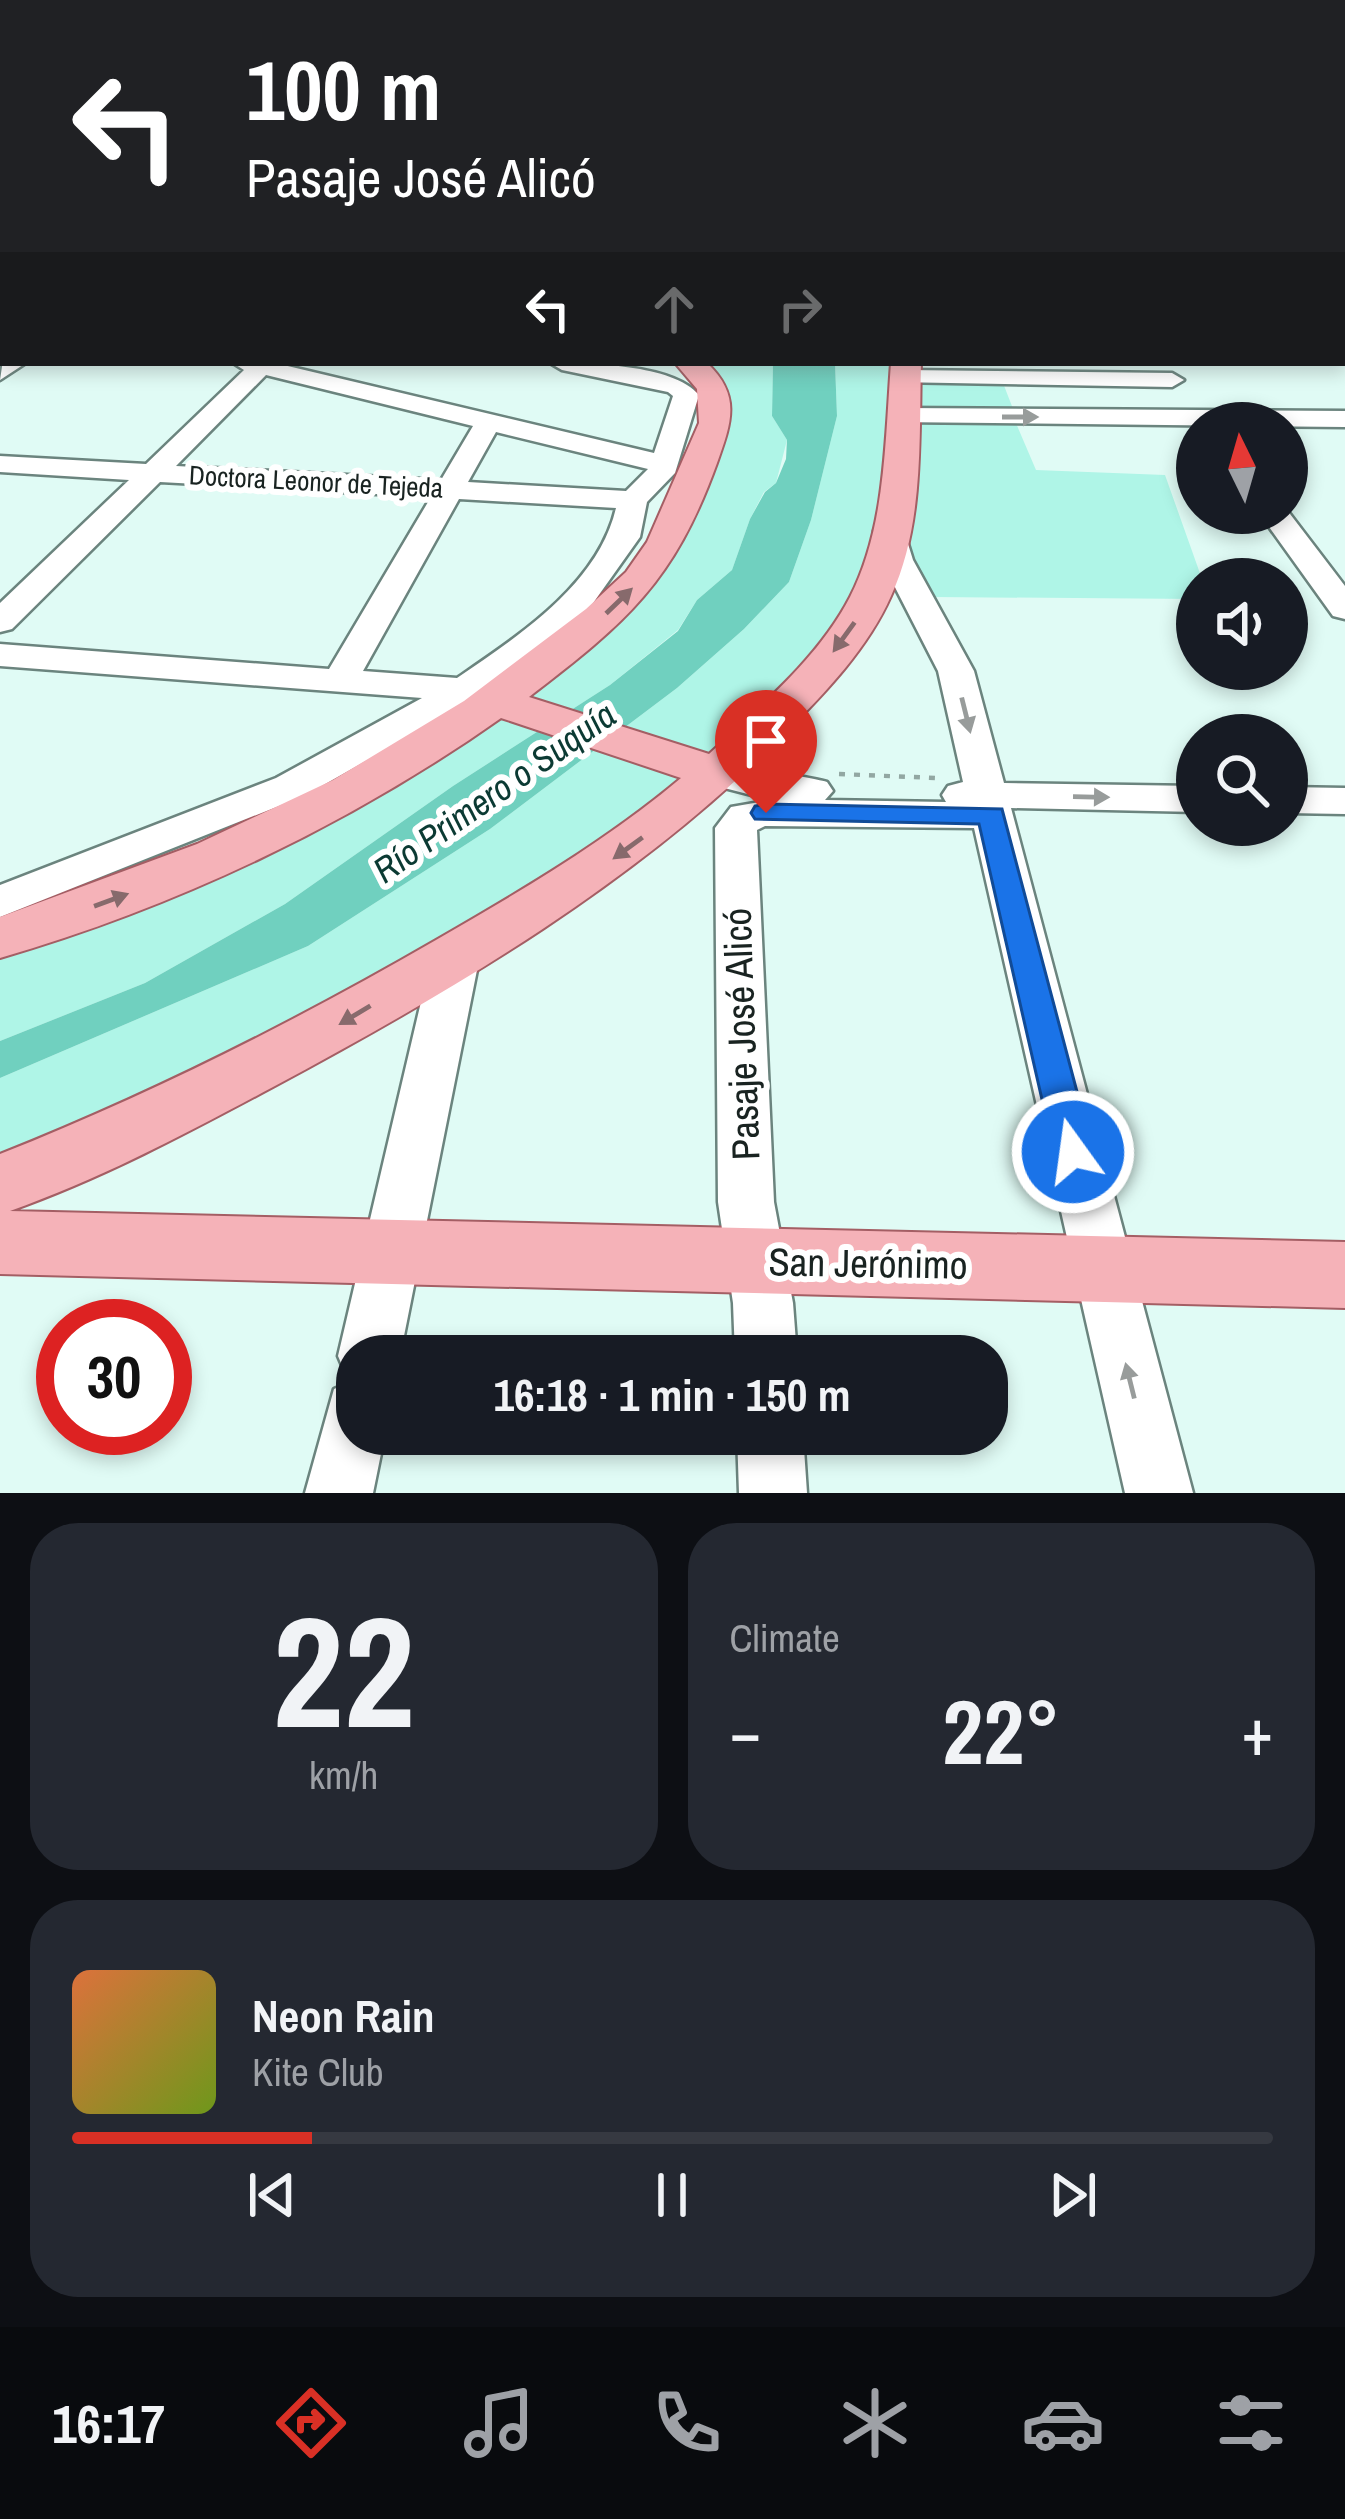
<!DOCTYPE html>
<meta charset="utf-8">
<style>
body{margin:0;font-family:"Archivo Narrow",sans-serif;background:#242831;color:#f1f3f6;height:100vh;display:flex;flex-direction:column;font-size:45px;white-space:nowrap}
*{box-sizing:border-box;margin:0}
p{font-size:39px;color:#9ea1a6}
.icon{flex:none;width:66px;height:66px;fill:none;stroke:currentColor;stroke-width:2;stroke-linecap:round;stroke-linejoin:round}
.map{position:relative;height:1493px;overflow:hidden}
.side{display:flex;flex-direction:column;gap:30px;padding:30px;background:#0d0f14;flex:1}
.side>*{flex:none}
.hud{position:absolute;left:0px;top:0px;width:1347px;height:366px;box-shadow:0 6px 18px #0003;background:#202124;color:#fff;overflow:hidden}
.needle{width:78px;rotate:355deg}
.tools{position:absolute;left:1176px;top:402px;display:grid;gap:24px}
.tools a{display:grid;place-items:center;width:132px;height:132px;border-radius:50%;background:#171b24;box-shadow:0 6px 18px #0003;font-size:60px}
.speed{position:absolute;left:36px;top:1299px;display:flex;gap:24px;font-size:60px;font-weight:700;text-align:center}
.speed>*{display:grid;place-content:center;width:156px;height:156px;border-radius:50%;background:#171b24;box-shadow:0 6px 18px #0003;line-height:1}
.speed .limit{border:18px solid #d22;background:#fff;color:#111}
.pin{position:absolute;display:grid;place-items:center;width:102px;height:102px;color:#fff;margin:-123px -51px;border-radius:50% 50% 50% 0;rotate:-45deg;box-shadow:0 0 12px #0007}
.pin .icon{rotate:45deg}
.me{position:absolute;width:132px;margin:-66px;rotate:346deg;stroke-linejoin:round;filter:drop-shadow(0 0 9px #0008)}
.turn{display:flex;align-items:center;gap:42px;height:252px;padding:0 48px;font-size:54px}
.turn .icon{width:156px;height:156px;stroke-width:2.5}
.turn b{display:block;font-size:84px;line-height:102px}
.lanes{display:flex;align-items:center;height:114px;padding:0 48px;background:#0003;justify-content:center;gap:60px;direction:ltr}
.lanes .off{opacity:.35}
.big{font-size:90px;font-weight:800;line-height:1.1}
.side .tile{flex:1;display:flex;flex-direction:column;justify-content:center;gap:18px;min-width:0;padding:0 42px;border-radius:48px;background:#242831}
.side .dial{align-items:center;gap:0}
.dial b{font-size:156px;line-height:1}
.song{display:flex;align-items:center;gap:36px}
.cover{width:144px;height:144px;border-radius:18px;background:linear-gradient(135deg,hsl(20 70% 55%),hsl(80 70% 35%))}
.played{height:12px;border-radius:6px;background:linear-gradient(90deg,#d93025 20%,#363941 20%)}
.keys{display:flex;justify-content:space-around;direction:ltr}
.heat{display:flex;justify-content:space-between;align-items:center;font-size:66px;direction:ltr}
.side .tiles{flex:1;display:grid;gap:30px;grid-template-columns:1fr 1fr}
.tile:last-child{grid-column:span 2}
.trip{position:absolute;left:336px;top:1335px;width:672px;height:120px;border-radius:48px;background:#171b24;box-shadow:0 6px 18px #0003;font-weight:800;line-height:120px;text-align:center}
.tab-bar{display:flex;height:192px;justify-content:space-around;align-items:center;background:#090b0e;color:#9ea1a6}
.tab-bar .icon{width:84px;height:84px}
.tab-bar .selected{color:#d93025}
.tab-bar b{font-size:54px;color:#f1f3f6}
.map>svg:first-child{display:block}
</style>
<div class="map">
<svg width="1345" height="1493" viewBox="0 0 1345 1493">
<rect width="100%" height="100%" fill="#e0fbf5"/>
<path fill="#aff5e7" d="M690,363h83l-1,53 15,24 -11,43 -12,9 -14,27 -18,51 -35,30 -19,30 -68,55 -157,101 -168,118 -140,79 -145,58v-103l237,-87 381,-248 100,-187z
M835,363h71l-28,217 -207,236 -671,369v-107l308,-132 182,-117 187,-141 67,-59 45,-47 22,-62 26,-104z
M923,380l80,3 12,31 -101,-2z
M919,420l96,1 21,49 129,5 37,104h-5v20l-263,-2 -37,-66z"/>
<path fill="#70d0bf" d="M773,363h62l2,53 -26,104 -22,62 -45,47 -67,59 -187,141 -182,117 -308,132v-37l145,-58 140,-79 168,-118 157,-101 68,-54 19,-31 35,-30 18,-51 15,-27 11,-9 10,-24 1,-19 -15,-24z"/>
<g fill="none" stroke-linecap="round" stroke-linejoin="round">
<defs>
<path id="minor" d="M3,184v10l-3,1v-10z
M1344,232h1v12h-1z
M3,245v12l-3,1v-12z
M1344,268h1v13h-1z
M0,295h3v13h-3z
M1344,309h1v14h-1z
M3,360v3h23l-26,17z
M233,363h42l379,90 19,-57 -5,-4 -106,-22 -12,-7c39,0 123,1 149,32l-24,78 -28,29 -7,35 -49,69 -62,54 -52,38 -173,98 -304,121v-32l276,-107 146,-80 -422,-32v-22l329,25 102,-172 -271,-15 -148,147 -12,3v-29l129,-123 -129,-8v-16l146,8 98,-94zM266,375l207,51 -32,54 -265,-14zM496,432l152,37 -22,22 -158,-9zM459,499l157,9c-18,77 -98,128 -159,170l-94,-7z
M905,370l267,3 12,7 -12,7 -276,-5v-10z
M903,408l442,3v16l-451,-5 -4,-6z
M1287,510l58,76v33l-12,-3 -74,-103z
M889,522l15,9 9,29 61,111 30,112 193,3v26l-186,-4 182,685h-68l-151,-665 -209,-2 -8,4 17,372 19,101 4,53h-62l-2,-53 -15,-101 -3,-374 16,-21 40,-7 -66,-17 -6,-9 6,-9c15,-3 103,12 122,17l6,9 -8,9 121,2 -4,-7 6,-9 15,-4 -25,-111 -57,-111 -7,-29z
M1287,787l58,1v26l-58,-1z
M456,938l17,5 7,12 -80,401h-43v78h28l-12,59h-68l29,-104 21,-9 -8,-3 -9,-21 94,-401 7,-12z
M737,1434h66l4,59h-68z"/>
<path id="major" d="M1344,186h1v12h-1z
M1344,219h1v15h-1z
M675,363h32c35,33 24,60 10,100 -43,119 -90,159 -188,234l180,57c50,-47 109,-95 141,-157 36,-70 35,-157 41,-234h30c-2,76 3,162 -30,233 -23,52 -65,96 -105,136 -145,148 -330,257 -513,355 -84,45 -172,92 -263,124l1335,31v66l-1345,-34v-120c151,-60 296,-133 436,-214 85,-49 170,-99 245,-162l-180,-60c-150,106 -325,189 -501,240v-41l197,-73 136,-64 131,-79 122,-92 40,-37 21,-30 52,-119 -2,-34z"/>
</defs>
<use href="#minor" stroke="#6b847e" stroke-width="5"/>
<use href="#major" stroke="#a45e64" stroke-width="4"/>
<path stroke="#92a7a2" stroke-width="4.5" stroke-dasharray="6 9" stroke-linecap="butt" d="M839,774l96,4"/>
<use href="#minor" fill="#fff" fill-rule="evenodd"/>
<use href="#major" fill="#f5b2b8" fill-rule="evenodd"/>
</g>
<defs><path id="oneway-solid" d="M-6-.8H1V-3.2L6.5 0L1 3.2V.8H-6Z" transform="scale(3)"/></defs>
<g fill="#989c9b">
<use href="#oneway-solid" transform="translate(1020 417)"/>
<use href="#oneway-solid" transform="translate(966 715) rotate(76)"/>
<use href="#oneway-solid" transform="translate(1091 797) rotate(1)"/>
<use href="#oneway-solid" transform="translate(1130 1381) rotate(-104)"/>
</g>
<g fill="#876a6c">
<use href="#oneway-solid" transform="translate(619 601) rotate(-44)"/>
<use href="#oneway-solid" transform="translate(844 637) rotate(126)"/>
<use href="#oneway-solid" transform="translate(628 848) rotate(144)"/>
<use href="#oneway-solid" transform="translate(111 900) rotate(-20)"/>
<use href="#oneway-solid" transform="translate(355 1015) rotate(149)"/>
</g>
<linearGradient id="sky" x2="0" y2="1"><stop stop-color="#78bfd8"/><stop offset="0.46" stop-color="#f1fdfa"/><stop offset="1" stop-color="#f1fdfa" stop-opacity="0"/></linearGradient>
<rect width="1345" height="384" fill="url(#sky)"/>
<path fill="#1a73e8" stroke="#114b97" stroke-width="3" d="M766,804l236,5 91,343 -6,12 -14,4 -13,-4 -6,-12 -75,-328 -224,-5 -4,-6 4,-7z"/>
<g text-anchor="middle" stroke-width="12" stroke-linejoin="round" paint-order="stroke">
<g font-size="27" fill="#192321" stroke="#fff">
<text transform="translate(316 482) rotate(3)" y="9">Doctora Leonor de Tejeda</text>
</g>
<g font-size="36" font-style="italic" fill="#0b3a33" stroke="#fff">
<text transform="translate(494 792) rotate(-35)" y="13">Río Primero o Suquía</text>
</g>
<g font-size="39" fill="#192321" stroke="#fff">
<text transform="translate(741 1034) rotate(-92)" y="14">Pasaje José Alicó</text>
<text transform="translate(868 1263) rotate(1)" y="14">San Jerónimo</text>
</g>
</g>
</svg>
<div class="tools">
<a><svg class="needle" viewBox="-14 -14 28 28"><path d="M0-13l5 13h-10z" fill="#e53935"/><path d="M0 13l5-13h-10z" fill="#9ea1a6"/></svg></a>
<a><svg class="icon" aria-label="sound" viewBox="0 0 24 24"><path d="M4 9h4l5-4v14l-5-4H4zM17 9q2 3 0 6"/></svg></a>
<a><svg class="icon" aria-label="search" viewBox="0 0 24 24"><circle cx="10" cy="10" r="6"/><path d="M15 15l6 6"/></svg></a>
</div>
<div class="speed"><div class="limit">30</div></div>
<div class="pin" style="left:766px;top:813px;background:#d93025"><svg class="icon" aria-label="arrive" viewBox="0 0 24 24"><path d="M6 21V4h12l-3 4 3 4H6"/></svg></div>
<svg class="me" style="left:1073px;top:1152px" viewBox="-20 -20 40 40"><circle r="17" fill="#1a73e8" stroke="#fff" stroke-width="3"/><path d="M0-11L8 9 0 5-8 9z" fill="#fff"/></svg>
<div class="trip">16:18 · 1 min · 150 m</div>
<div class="hud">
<div class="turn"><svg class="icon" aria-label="left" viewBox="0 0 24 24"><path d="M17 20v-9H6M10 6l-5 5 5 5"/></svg><div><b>100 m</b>Pasaje José Alicó</div></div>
<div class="lanes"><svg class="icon" aria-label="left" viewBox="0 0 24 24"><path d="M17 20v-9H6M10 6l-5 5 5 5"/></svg><svg class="icon off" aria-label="ahead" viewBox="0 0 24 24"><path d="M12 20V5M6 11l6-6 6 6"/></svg><svg class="icon off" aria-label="right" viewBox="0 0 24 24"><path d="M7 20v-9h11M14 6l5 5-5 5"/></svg></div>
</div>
</div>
<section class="side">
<div class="tiles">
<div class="tile dial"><b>22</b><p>km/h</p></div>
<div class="tile"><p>Climate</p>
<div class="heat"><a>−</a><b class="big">22°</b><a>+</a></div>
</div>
<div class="tile">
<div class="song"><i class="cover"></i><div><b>Neon Rain</b><p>Kite Club</p></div></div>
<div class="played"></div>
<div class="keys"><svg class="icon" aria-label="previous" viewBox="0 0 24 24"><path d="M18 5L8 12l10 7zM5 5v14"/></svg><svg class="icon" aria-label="pause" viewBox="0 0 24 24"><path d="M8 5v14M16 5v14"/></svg><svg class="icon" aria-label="next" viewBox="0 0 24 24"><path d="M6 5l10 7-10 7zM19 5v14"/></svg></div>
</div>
</div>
</section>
<nav class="tab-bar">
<b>16:17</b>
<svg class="icon selected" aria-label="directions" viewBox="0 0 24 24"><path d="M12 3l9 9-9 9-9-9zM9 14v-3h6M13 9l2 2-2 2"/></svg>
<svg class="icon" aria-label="music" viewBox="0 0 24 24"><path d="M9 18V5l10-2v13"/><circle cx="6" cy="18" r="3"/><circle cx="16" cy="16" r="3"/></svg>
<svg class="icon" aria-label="phone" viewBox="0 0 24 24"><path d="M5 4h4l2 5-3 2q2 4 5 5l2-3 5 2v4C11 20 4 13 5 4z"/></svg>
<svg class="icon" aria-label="climate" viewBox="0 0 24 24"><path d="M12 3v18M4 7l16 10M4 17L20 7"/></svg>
<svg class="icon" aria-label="car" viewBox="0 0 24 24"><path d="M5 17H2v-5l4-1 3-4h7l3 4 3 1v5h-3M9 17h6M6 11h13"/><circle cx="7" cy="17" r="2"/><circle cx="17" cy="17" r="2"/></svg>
<svg class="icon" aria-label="filters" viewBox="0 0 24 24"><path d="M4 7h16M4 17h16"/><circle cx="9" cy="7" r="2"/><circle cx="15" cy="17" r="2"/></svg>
</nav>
